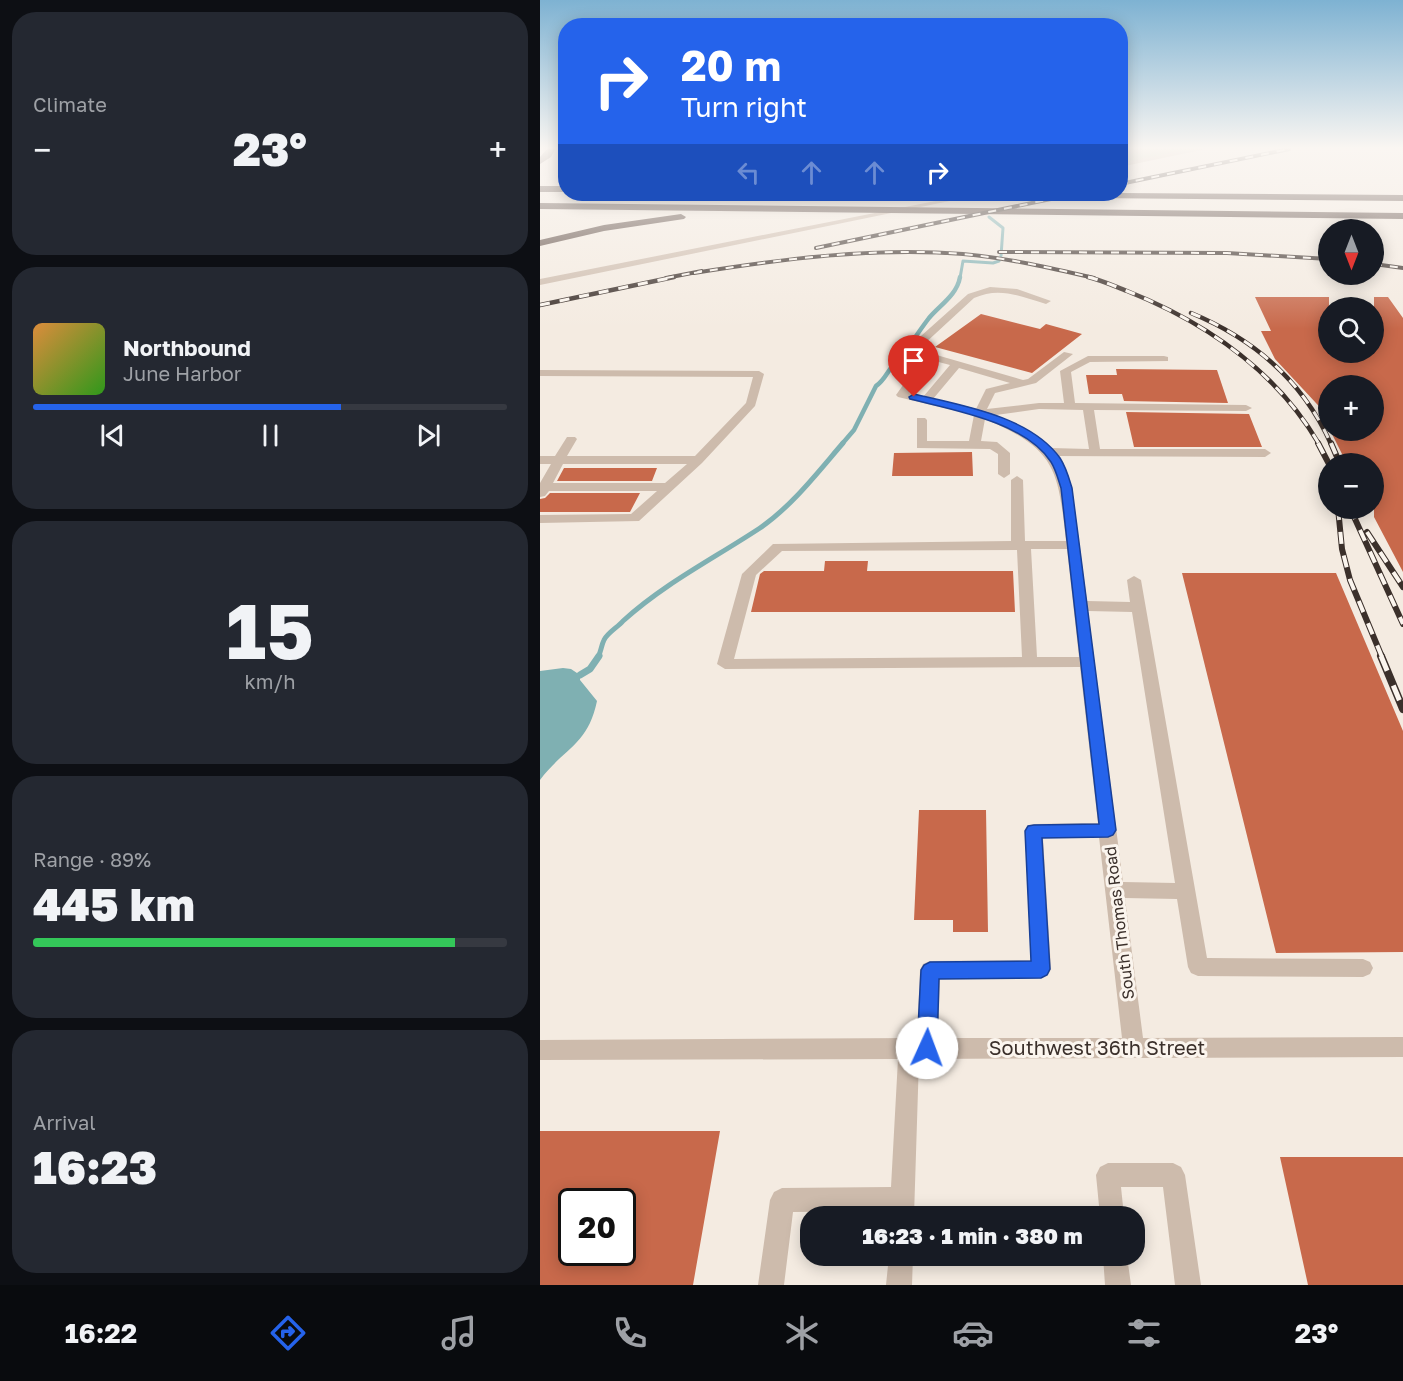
<!DOCTYPE html>
<meta charset="utf-8">
<style>
body{margin:0;font-family:"Golos Text",sans-serif;background:#242831;color:#f1f3f6;height:100vh;display:flex;flex-direction:column;font-size:22px;white-space:nowrap}
*{box-sizing:border-box;margin:0}
p{font-size:20px;color:#9ea1a6}
.icon{flex:none;width:33px;height:33px;fill:none;stroke:currentColor;stroke-width:2;stroke-linecap:round;stroke-linejoin:round}
.map{position:relative;flex:1;overflow:hidden}
.sheet{display:flex;flex-direction:column;gap:12px;padding:12px;background:#0d0f14;width:540px}
.sheet>*{flex:none}
.hud{position:absolute;left:18px;top:18px;width:570px;height:183px;border-radius:24px;box-shadow:0 3px 15px #0003;background:#2563eb;color:#fff;overflow:hidden}
.needle{width:39px;rotate:180deg}
.controls{position:absolute;left:778px;top:219px;display:grid;gap:12px}
.controls a{display:grid;place-items:center;width:66px;height:66px;border-radius:50%;background:#171b24;box-shadow:0 3px 15px #0003;font-size:30px}
.speed{position:absolute;left:18px;top:1188px;display:flex;gap:12px;font-size:30px;font-weight:700;text-align:center}
.speed>*{display:grid;place-content:center;width:78px;height:78px;border-radius:50%;background:#171b24;box-shadow:0 3px 15px #0003;line-height:1}
.speed .limit{border:3px solid #111;border-radius:9px;background:#fff;color:#111}
.pin{position:absolute;display:grid;place-items:center;width:51px;height:51px;color:#fff;margin:-62px -26px;border-radius:50% 50% 50% 0;rotate:-45deg;box-shadow:0 0 6px #0007}
.pin .icon{rotate:45deg}
.me{position:absolute;width:66px;margin:-33px;rotate:2deg;stroke-linejoin:round;filter:drop-shadow(0 0 4px #0008)}
.turn{display:flex;align-items:center;gap:21px;height:126px;padding:0 24px;font-size:27px}
.turn .icon{width:78px;height:78px;stroke-width:2.5}
.turn b{display:block;font-size:42px;line-height:51px}
.lanes{display:flex;align-items:center;height:57px;padding:0 24px;background:#0003;justify-content:center;gap:30px;direction:ltr}
.lanes .off{opacity:.35}
.big{font-size:45px;font-weight:800;line-height:1.1}
.sheet .widget{flex:1;display:flex;flex-direction:column;justify-content:center;gap:9px;min-width:0;padding:0 21px;border-radius:24px;background:#242831}
.sheet .dial{align-items:center;gap:0}
.dial b{font-size:78px;line-height:1}
.song{display:flex;align-items:center;gap:18px}
.cover{width:72px;height:72px;border-radius:9px;background:linear-gradient(135deg,hsl(30 70% 55%),hsl(110 70% 35%))}
.played{height:6px;border-radius:3px;background:linear-gradient(90deg,#2563eb 65%,#363941 65%)}
.keys{display:flex;justify-content:space-around;direction:ltr}
.heat{display:flex;justify-content:space-between;align-items:center;font-size:33px;direction:ltr}
.charge{height:9px;border-radius:4px;background:linear-gradient(90deg,#34c759 89%,#363941 0)}
.trip{position:absolute;left:260px;top:1206px;width:345px;height:60px;border-radius:24px;background:#171b24;box-shadow:0 3px 15px #0003;font-weight:800;line-height:60px;text-align:center}
.tabs{display:flex;height:96px;justify-content:space-around;align-items:center;background:#090b0e;color:#9ea1a6}
.tabs .icon{width:42px;height:42px}
.tabs .on{color:#2563eb}
.tabs b{font-size:27px;color:#f1f3f6}
main{display:flex;flex:1;min-height:0}
.map>svg:first-child{display:block}
</style>
<main>
<section class="sheet">
<div class="widget"><p>Climate</p>
<div class="heat"><a>−</a><b class="big">23°</b><a>+</a></div>
</div>
<div class="widget">
<div class="song"><i class="cover"></i><div><b>Northbound</b><p>June Harbor</p></div></div>
<div class="played"></div>
<div class="keys"><svg class="icon" aria-label="previous" viewBox="0 0 24 24"><path d="M18 5L8 12l10 7zM5 5v14"/></svg><svg class="icon" aria-label="pause" viewBox="0 0 24 24"><path d="M8 5v14M16 5v14"/></svg><svg class="icon" aria-label="next" viewBox="0 0 24 24"><path d="M6 5l10 7-10 7zM19 5v14"/></svg></div>
</div>
<div class="widget dial"><b>15</b><p>km/h</p></div>
<div class="widget"><p>Range · 89%</p><b class="big">445 km</b><div class="charge"></div></div>
<div class="widget"><p>Arrival</p><b class="big">16:23</b></div>
</section>
<div class="map">
<svg width="863" height="1285" viewBox="0 0 863 1285">
<rect width="100%" height="100%" fill="#f4ebe1"/>
<path fill="#b8c4a0" d="M581,149h72l-72,15z"/>
<path fill="#7fb0b2" d="M23,668l8,1 9,6v5l17,21c-9,44 -33,47 -57,79v-109z"/>
<g fill="none" stroke-linecap="round" stroke-linejoin="round">
<path stroke="#7fb0b2" stroke-width="3" d="M449,217l14,11 -2,28
M420,278l3,-17 30,2 6,-2"/>
<path stroke="#7fb0b2" stroke-width="4.5" d="M302,444l12,-14 22,-44c11,-7 13,-21 25,-28 9,-13 18,-27 28,-40 11,-13 28,-23 31,-41"/>
<path stroke="#7fb0b2" stroke-width="5" d="M58,657c3,-5 3,-11 6,-17 3,-7 14,-13 19,-19 42,-38 90,-62 137,-93 32,-22 58,-56 83,-85"/>
<path stroke="#7fb0b2" stroke-width="7" d="M40,675l10,-6 9,-13"/>
</g>
<path fill="#c8694b" fill-rule="evenodd" d="M715,297h74v55h45v-55h14l15,21v254l-29,-55v-53h-27l-17,-34h44v-44h-45v31l-54,-58 -14,-28h10z
M441,314l59,15 6,-5 36,10 -50,39 -97,-26z
M576,369l101,1 11,33 -104,-2 -2,-7h-33l-3,-19h31z
M586,412l123,2 13,33h-128z
M432,452l1,24h-81l2,-23z
M24,468h93l-5,13h-95z
M10,493h90l-10,19h-90v-13l5,-1z
M285,561h43l-1,10h146l2,41h-264l9,-38 4,-3h60z
M642,573h154l67,158v221l-127,1z
M379,810h67l2,122h-35v-12h-39z
M0,1131h180l-27,154h-153zM32,1202h50v50h-50z
M740,1157h123v128h-95z"/>
<g fill="none" stroke-linecap="round" stroke-linejoin="round">
<path fill="#cdbbac" fill-rule="evenodd" d="M651,149h15l-86,18v-4z
M431,194h13l-444,91v-6z
M450,287l27,2 34,12 -5,3c-25,-7 -46,-18 -72,-6l-52,48 11,8 90,26 5,-1 36,-27 9,2 -37,29 -41,10 -8,16 52,-6h25l-4,-32 28,-15h76l4,1v4l-78,1 -19,10 4,31 171,2 6,3 -6,3 -152,-1 6,39h165l6,4 -6,4 -209,-1 16,32 15,113 43,1 -3,-22 7,-4 7,4 66,378 156,1 7,3 3,6 -3,6 -7,3 -165,-1 -7,-3 -3,-6 -11,-68 -52,-1 18,140 260,-1v20l-484,2 -5,157h-24v-5l-97,1 -9,73h-26l12,-85 4,-8 8,-4 109,-1 7,-128 -358,1v-20l377,-2 3,-68 3,-6 7,-3 101,-1 -6,-129 3,-5 6,-2 64,-1 -18,-156 -355,2 -8,-5 25,-90 31,-30 238,-3v-61l6,-4 6,4 2,61h41c-8,-72 -10,-92 -81,-122l-4,22 16,1 13,11v21l-6,4 -6,-4v-20l-8,-5 -73,-1v-30h8l2,2v21h42l5,-26 -76,-18 -2,-2 27,-38 -11,-9v-4l56,-50zM391,360l19,5 -27,32 -14,-4zM419,368l51,15 -24,6 -10,20 -43,-10zM499,409l44,1 6,39 -39,-1 -24,-18 -30,-15zM491,549h36l12,108h-42zM477,550l5,107 -288,2 22,-84 26,-24zM548,611l44,1 43,271 -52,-1zM559,837l23,201h-184l2,-59 101,-1 7,-3 3,-6 -8,-131z
M0,370l219,1 5,3 -9,32 -53,57 -63,58 -99,2v-8l91,-1 26,-23h-108l-4,5 -5,1v-14l11,-19h-11v-8h15l12,-19h8l2,2 -10,17h128l51,-53 7,-26 -213,-1zM23,464h124l-22,19h-112z
M568,1163h65l8,4 4,8 16,110h-26l-12,-98h-42l3,29h-24l-4,-41 4,-8z
M349,1256h24l-1,29h-26z
M563,1256h24l4,29h-26z"/>
<path fill="#5c4a42" fill-rule="evenodd" d="M7,149h8l-4,8 -11,7v-7z
M0,186h26v6h-26z
M580,193l283,2v6l-426,-4 -5,-3z
M0,203l863,10v6l-863,-10z
M141,214l5,3 -2,2 -80,12 -64,15v-6l64,-15z"/>
<defs>
<path id="rail-far3" d="M580,184l169,-35
M276,248l259,-54
M459,252l228,1 102,6
M834,264l29,4
M154,273c89,-14 179,-26 269,-19 45,4 88,14 131,24
M126,278l36,-7"/>
<path id="rail-far2" d="M548,277c13,3 26,9 39,14 78,31 149,80 192,153
M0,305l134,-28
M651,313c63,26 112,68 140,131"/>
<path id="rail-far1" d="M778,443l11,21
M791,443l9,21
M798,508l4,41 8,31 32,77
M810,508l53,116
M827,532l36,55"/>
<path id="rail" d="M841,656l22,53"/>
</defs>
<use href="#rail-far3" stroke="#3b302b" stroke-width="4"/>
<use href="#rail-far2" stroke="#3b302b" stroke-width="4.5"/>
<use href="#rail-far1" stroke="#3b302b" stroke-width="6"/>
<use href="#rail" stroke="#3b302b" stroke-width="8"/>
<use href="#rail-far3" stroke="#fbf5ee" stroke-width="2" stroke-dasharray="8" stroke-linecap="butt"/>
<use href="#rail-far2" stroke="#fbf5ee" stroke-width="3" stroke-dasharray="10" stroke-linecap="butt"/>
<use href="#rail-far1" stroke="#fbf5ee" stroke-width="4" stroke-dasharray="12" stroke-linecap="butt"/>
<use href="#rail" stroke="#fbf5ee" stroke-width="5" stroke-dasharray="16" stroke-linecap="butt"/>
</g>
<linearGradient id="sky" x2="0" y2="1"><stop stop-color="#7eb2d2"/><stop offset="0.45" stop-color="#faf6f2"/><stop offset="1" stop-color="#faf6f2" stop-opacity="0"/></linearGradient>
<rect width="863" height="329" fill="url(#sky)"/>
<path fill="#2563eb" stroke="#184099" stroke-width="1.5" d="M374,394c46,11 116,22 146,64 6,9 9,20 12,30l44,342 -3,5 -5,2 -66,1 8,131 -3,6 -6,3 -102,1 -2,69 -3,7 -7,3 -7,-3 -3,-7 4,-78 3,-5 6,-3 101,-1 -6,-130 3,-5 6,-1 65,-1 -38,-336c-3,-9 -5,-18 -10,-26 -26,-40 -98,-52 -141,-63l-1,-2z"/>
<g text-anchor="middle" stroke-width="6" stroke-linejoin="round" paint-order="stroke">
<g font-size="16" fill="#3b302b" stroke="#fbf5ee">
<text transform="translate(579 923) rotate(-97)" y="6">South Thomas Road</text>
</g>
<g font-size="20" fill="#3b302b" stroke="#fbf5ee">
<text x="557" y="1055">Southwest 36th Street</text>
</g>
</g>
</svg>
<div class="controls">
<a><svg class="needle" viewBox="-14 -14 28 28"><path d="M0-13l5 13h-10z" fill="#e53935"/><path d="M0 13l5-13h-10z" fill="#9ea1a6"/></svg></a>
<a><svg class="icon" aria-label="search" viewBox="0 0 24 24"><circle cx="10" cy="10" r="6"/><path d="M15 15l6 6"/></svg></a>
<a>+</a>
<a>−</a>
</div>
<div class="speed"><div class="limit">20</div></div>
<div class="pin" style="left:374px;top:397px;background:#d93025"><svg class="icon" aria-label="arrive" viewBox="0 0 24 24"><path d="M6 21V4h12l-3 4 3 4H6"/></svg></div>
<svg class="me" style="left:387px;top:1048px" viewBox="-20 -20 40 40"><circle r="19" fill="#fff"/><path d="M0-13L10 11 0 6-10 11z" fill="#2563eb"/></svg>
<div class="trip">16:23 · 1 min · 380 m</div>
<div class="hud">
<div class="turn"><svg class="icon" aria-label="right" viewBox="0 0 24 24"><path d="M7 20v-9h11M14 6l5 5-5 5"/></svg><div><b>20 m</b>Turn right</div></div>
<div class="lanes"><svg class="icon off" aria-label="left" viewBox="0 0 24 24"><path d="M17 20v-9H6M10 6l-5 5 5 5"/></svg><svg class="icon off" aria-label="ahead" viewBox="0 0 24 24"><path d="M12 20V5M6 11l6-6 6 6"/></svg><svg class="icon off" aria-label="ahead" viewBox="0 0 24 24"><path d="M12 20V5M6 11l6-6 6 6"/></svg><svg class="icon" aria-label="right" viewBox="0 0 24 24"><path d="M7 20v-9h11M14 6l5 5-5 5"/></svg></div>
</div>
</div>
</main>
<nav class="tabs">
<b>16:22</b>
<svg class="icon on" aria-label="directions" viewBox="0 0 24 24"><path d="M12 3l9 9-9 9-9-9zM9 14v-3h6M13 9l2 2-2 2"/></svg>
<svg class="icon" aria-label="music" viewBox="0 0 24 24"><path d="M9 18V5l10-2v13"/><circle cx="6" cy="18" r="3"/><circle cx="16" cy="16" r="3"/></svg>
<svg class="icon" aria-label="phone" viewBox="0 0 24 24"><path d="M5 4h4l2 5-3 2q2 4 5 5l2-3 5 2v4C11 20 4 13 5 4z"/></svg>
<svg class="icon" aria-label="climate" viewBox="0 0 24 24"><path d="M12 3v18M4 7l16 10M4 17L20 7"/></svg>
<svg class="icon" aria-label="car" viewBox="0 0 24 24"><path d="M5 17H2v-5l4-1 3-4h7l3 4 3 1v5h-3M9 17h6M6 11h13"/><circle cx="7" cy="17" r="2"/><circle cx="17" cy="17" r="2"/></svg>
<svg class="icon" aria-label="filters" viewBox="0 0 24 24"><path d="M4 7h16M4 17h16"/><circle cx="9" cy="7" r="2"/><circle cx="15" cy="17" r="2"/></svg>
<b>23°</b>
</nav>
